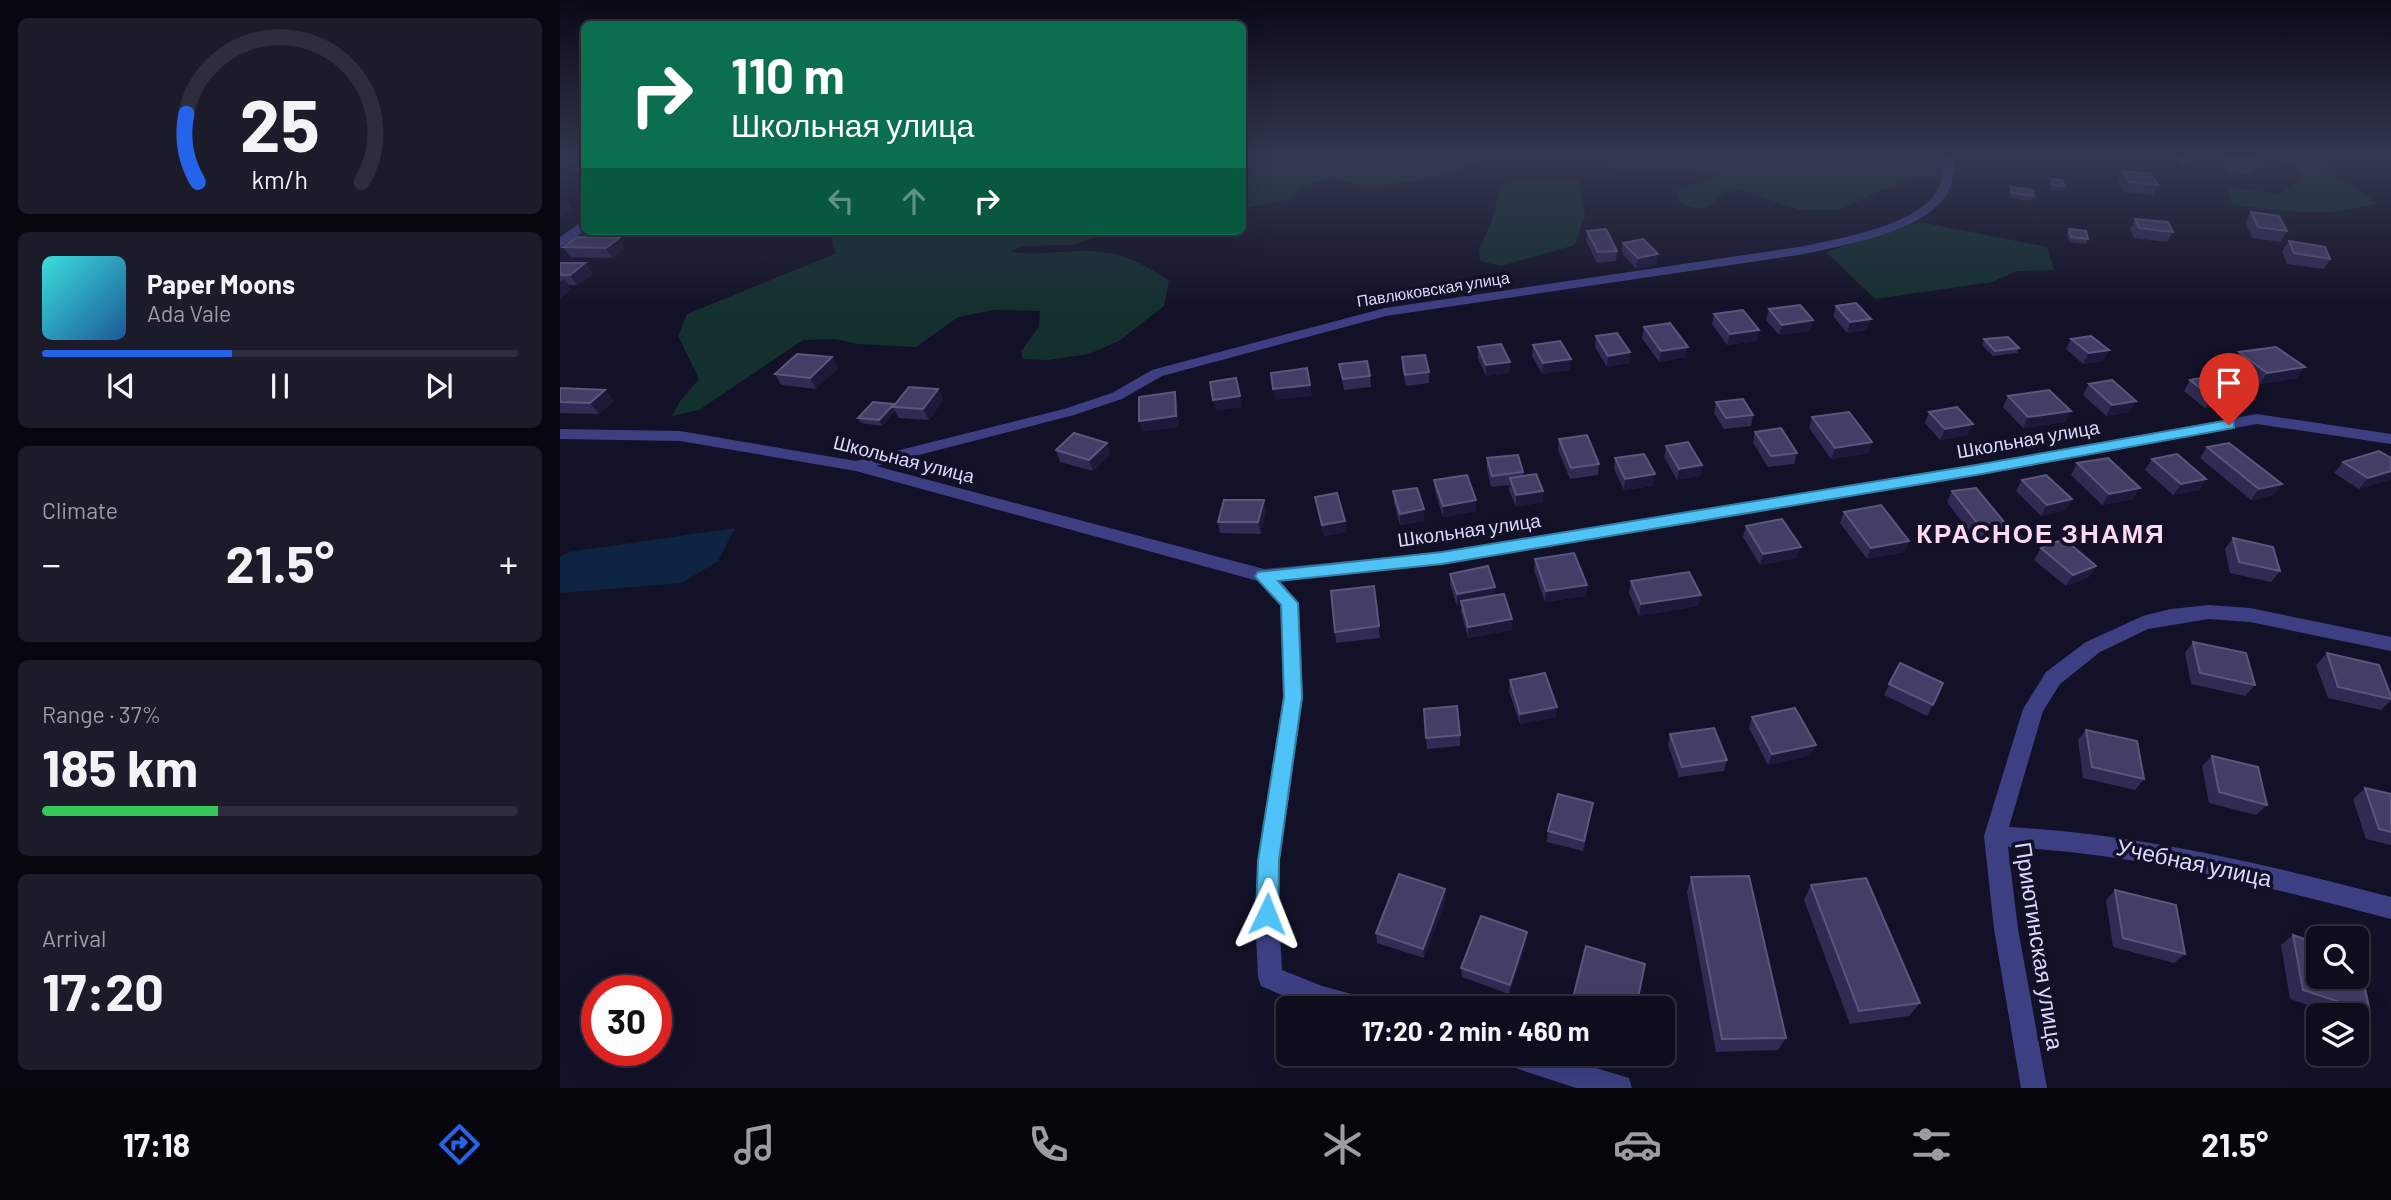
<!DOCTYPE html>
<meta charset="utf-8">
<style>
body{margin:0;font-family:Barlow,sans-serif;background:#1c1b2a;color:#f1f3f6;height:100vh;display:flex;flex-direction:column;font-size:26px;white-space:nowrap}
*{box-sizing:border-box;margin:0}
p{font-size:23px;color:#9b9ca4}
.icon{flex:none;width:38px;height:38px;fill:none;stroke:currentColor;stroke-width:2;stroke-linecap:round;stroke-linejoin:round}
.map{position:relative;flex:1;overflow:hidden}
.side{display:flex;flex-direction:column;gap:18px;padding:18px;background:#080710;width:560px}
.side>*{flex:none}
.top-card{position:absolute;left:21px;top:21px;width:665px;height:214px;border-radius:10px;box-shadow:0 7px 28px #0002,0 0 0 2px #2e2d3b;background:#0b6e4f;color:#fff;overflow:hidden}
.buttons{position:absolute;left:1746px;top:926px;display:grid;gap:14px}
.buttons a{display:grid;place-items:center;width:63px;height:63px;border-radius:10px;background:#0e0d1d;box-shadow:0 7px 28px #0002,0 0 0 2px #2e2d3b;font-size:35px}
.speed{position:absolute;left:21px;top:975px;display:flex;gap:14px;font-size:35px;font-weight:700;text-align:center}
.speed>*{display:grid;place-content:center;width:91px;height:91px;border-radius:50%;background:#0e0d1d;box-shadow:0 7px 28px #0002,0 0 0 2px #2e2d3b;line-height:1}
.speed .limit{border:10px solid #d22;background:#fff;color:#111}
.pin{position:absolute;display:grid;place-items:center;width:60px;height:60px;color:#fff;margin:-72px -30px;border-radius:50% 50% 50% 0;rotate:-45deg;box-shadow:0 0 7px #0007}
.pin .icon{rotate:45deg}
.me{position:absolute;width:77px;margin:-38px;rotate:2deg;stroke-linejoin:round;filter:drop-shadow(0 0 5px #0008)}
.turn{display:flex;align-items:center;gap:24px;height:147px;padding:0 35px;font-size:32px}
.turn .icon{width:91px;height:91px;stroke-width:2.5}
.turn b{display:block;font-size:49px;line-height:60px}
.lanes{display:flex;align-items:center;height:66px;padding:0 35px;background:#0003;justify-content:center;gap:35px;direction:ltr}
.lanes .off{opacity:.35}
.big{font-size:52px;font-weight:700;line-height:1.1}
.side .tile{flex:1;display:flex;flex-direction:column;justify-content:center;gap:10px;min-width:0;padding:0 24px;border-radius:10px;background:#1c1b2a}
.side .dial{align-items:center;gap:0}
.dial svg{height:182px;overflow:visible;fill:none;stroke:#2e2d3b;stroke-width:7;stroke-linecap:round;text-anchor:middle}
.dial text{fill:#f1f3f6;stroke:none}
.song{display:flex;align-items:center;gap:21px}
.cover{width:84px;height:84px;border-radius:10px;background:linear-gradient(135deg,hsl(180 70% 55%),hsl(210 70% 35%))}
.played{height:7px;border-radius:4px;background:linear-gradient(90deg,#2563eb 40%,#2e2d3b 40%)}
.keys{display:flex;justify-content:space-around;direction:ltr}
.heat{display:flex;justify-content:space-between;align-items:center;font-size:38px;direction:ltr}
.charge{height:10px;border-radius:5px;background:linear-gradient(90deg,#34c759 37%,#2e2d3b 0)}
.trip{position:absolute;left:716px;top:996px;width:399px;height:70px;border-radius:10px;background:#0e0d1d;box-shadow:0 7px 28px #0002,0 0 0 2px #2e2d3b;font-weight:700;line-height:70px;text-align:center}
.tabs{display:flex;height:112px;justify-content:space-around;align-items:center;background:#06050c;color:#9b9ca4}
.tabs .icon{width:49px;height:49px}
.tabs .selected{color:#2563eb}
.tabs b{font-size:32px;color:#f1f3f6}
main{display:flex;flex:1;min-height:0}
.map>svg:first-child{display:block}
</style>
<main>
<section class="side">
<div class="tile dial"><svg viewBox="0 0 100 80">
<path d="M14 69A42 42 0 1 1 86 69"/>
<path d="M14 69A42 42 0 0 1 9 39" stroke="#2563eb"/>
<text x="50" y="56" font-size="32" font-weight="700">25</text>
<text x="50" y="72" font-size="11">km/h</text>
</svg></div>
<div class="tile">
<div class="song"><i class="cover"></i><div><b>Paper Moons</b><p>Ada Vale</p></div></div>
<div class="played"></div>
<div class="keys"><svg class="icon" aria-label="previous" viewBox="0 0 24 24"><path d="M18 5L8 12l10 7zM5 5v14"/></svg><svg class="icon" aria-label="pause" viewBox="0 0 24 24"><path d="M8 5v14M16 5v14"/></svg><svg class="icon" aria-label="next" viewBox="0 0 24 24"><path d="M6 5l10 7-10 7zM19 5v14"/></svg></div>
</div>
<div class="tile"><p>Climate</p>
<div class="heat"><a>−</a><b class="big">21.5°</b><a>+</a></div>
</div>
<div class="tile"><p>Range · 37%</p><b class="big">185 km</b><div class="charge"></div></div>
<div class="tile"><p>Arrival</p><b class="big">17:20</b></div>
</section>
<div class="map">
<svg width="1831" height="1088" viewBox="0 0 1831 1088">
<rect width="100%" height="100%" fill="#131127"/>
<path fill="#14302e" d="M733,157h177l5,5c-25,18 -115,31 -140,16l-34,8 -10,13 -48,10v-46l11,2z
M1056,157h261l20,3 -2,-3h40l1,20 -21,-1 -77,34h-38l-60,-20 -16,2c-15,17 -24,21 -45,10l-3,-10c12,-8 30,-6 38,-17l-17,-6 -77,1 -12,-5z
M1694,157h53l70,46c-47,15 -96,9 -145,1l-6,-14 6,-2 47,6 24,-15 -3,-14z
M975,179l44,2 6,34 -10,30 -74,21 -21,-5 -1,-11 12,-27 10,-38 13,-5z
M1360,222l127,25 7,23 -37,1 -25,11 -117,17 -49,-47z
M281,231h273l-42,14 -50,1 -12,6c17,3 33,1 50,0 48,-4 70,2 109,29l-5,25 -45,35 -30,13 -41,6 -25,-1 -2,-8 18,-24 1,-16 -45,-1 -37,7 -42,30 -58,-3 -22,-5 -33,1 -104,70 -27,6 8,-15 19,-22 -21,-43 9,-22 148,-60 -3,-17z"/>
<path fill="#0d2443" d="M175,528l-17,33 -36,22 -122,10v-36l9,-5z"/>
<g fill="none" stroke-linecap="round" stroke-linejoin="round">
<path fill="#3e3f83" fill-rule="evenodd" d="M1384,157h10c0,12 0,26 -7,37 -25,39 -100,50 -142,60l-419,62 -224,60 -40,23 -48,16 -198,51 388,103 178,-17 534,-87 281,-51 134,20v10l-134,-20 -281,51 -534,89 -162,17 19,22 4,94 -23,163 -1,53 3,57 40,16 48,13 4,9h-62l-51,-22 -3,-9 -3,-64 3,-53 25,-163 -2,-92 -23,-24 -402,-110 -176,-30 -120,-2v-10l120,2 176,30 208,-52 48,-16 40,-23 233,-62 420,-62c36,-8 115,-21 133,-57 5,-10 5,-22 6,-32z
M1617,157h10l4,7 -9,2z
M20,223h4l1,8 -25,16v-10z
M1649,605l41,3 141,29v14l-141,-29 -41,-3 -61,10 -48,23 -40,32 -17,27 -34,116c130,7 256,37 382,70v22c-126,-33 -252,-65 -383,-72l10,82 29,159h-26l-27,-159 -10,-93 39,-127 23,-37 40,-30 57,-26 28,-7z
M936,1054h54l79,24 3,10h-56l-76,-25z"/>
</g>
<path fill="#312b54" d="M1511,157h20l-2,3 -17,-1z
M1559,157h25l-2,4 -22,-3z
M1665,157h29l3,8 -6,10 -24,-3 -4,-12z
M24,163v16h-2l-6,-10z
M1563,171l35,14 -5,10 -29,-3 -6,-11z
M1491,179l14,7 -2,5 -12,-1 -2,-6z
M1451,187l23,9 -2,5 -22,-3v-6z
M1691,212l36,19 -6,11 -29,-4 -7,-16z
M1575,219l38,13 -6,10 -33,-4 -4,-9z
M1509,229l19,10 -2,5 -17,-2 -2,-8z
M1027,231l30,20 -1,10 -19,2 -11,-22z
M1729,241l41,18 -6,10 -37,-5 -5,-13z
M1063,243l35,11 -2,11 -20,4 -14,-16z
M3,247l63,1 -14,10 -42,-1z
M0,263h25l8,11 -16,11h-9l3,4 -11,9z
M1276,306l31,24 -20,3 -14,-17z
M1209,309l44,11 -3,11 -31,4 -13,-15z
M1154,314l45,16 -2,11 -30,4 -15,-21z
M1084,327l42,30 -27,5 -17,-24z
M1036,336l34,16 -1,11 -22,4 -12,-20z
M1424,339l35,9 -2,5 -24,3 -11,-11z
M1511,339l38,11 -6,11 -20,3 -17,-15z
M973,345l37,25 -28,4 -10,-18z
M918,347l32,15 -1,11 -23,3 -8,-18z
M1679,352l58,26 -37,6 -27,-21z
M842,357l27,15v11l-23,3 -4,-18z
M779,364l31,12 1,11 -27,3z
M278,368l-22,21 -35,-4 -6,-11z
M1630,380l47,22 -32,6 -21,-17z
M1529,384l41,28 -24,4 -23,-21z
M0,388l45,2 9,11 -15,13 -39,-1z
M378,389l5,11 -14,20 -30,-2 -4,-7 -13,15 -21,-3 -3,-5 36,-12z
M1448,396l63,15 -6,11 -42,6 -20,-21z
M1156,402l37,13 -2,11 -27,3 -10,-16z
M1369,412l39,23 -28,5 -15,-17z
M1252,417l60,25 -4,11 -37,6 -22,-31z
M1195,432l42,21 -3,11 -26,3 -15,-24z
M999,439l40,25 -1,11 -28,4 -12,-29z
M547,443l3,11 -17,17 -33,-9 -4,-12z
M1106,446l36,19 -2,11 -23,4 -13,-23z
M1647,447l75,37 -9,11 -22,5 -51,-42z
M927,458l36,14v4l20,15 -1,11 -26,5 -7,-17 1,-5 -19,2 -4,-18z
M1055,458l38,28 -29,4 -10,-21z
M1831,458v21l-32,10 -25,-16 9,-11z
M1592,459l54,20 -7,11 -26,5 -28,-25z
M1517,463l56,36 -31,6 -31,-30z
M874,480l42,31 -33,6 -8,-26z
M1462,480l50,19 -6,11 -25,6 -25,-25z
M833,491l31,18v12l-24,4 -6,-22z
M1392,491l58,38 -5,11 -26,4 -32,-42z
M755,497l32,35 -23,4z
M704,500l2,11 -5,23 -41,-1 -2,-11z
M1284,512l61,40 -38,7 -27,-36z
M1186,526l51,32 -37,7 -17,-28z
M1673,538l47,33 -9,11 -41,-9 -5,-24z
M1481,548l55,18 -7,11 -23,9 -32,-26z
M975,559l52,26 -1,11 -41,6 -11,-32z
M890,574l45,21 17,24v11l-44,8 -7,-26v-7l-4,1 -7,-21z
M1071,581l70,14 -3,11 -59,10 -10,-23z
M814,586l6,52 -44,5 -1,-11z
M1633,642l62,43 -10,11 -54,-12 -6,-31z
M1767,653l64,43v4l-10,10 -53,-12 -12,-33z
M1340,663l33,42 -6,11 -43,-21z
M950,680l46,37 -36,7 -11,-33z
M864,709l36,26v11l-33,3z
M1192,717l59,38 -43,10 -19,-37z
M1526,730l58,49 -9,11 -52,-12 -5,-38z
M1110,734l57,26 -3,11 -45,6 -11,-32z
M1652,756l55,49 -11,10 -47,-12 -7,-37z
M1805,788l26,6v51l-25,-6 -13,-40z
M1033,803l-10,48 -36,-9 1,-11z
M1131,877l95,161 -8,12 -62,2 -29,-160z
M1251,885l109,118 -11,13 -59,8 -46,-124z
M1555,890l70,64 -11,9 -61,-16 -7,-47z
M886,899l-22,59 -47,-15 -1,-10z
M1733,935l77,77 -13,8v-5h-18l-49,-16 -9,-54z
M967,941l-18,53 -47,-17 -1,-9z
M1014,994l62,14h-48l-15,-5z"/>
<path fill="#1d193a" d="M6,199l6,9 -12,9v-15z
M59,238l7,10 -14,10 -6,-10z
M1098,254l-2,11 -20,4 2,-11z
M25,263l8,11 -16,11 -7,-10z
M4,279l7,10 -11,9v-16z
M1311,319l-4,11 -20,3 3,-11z
M1253,320l-3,11 -31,4 3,-10z
M1199,330l-2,11 -30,4 3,-11z
M1128,347l-2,10 -27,5 2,-11z
M1549,350l-6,11 -20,3 6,-11z
M1070,352l-1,11 -22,4 1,-11z
M272,357l6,11 -22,21 -6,-11z
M1011,359l-1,11 -28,4 1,-11z
M950,362l-1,11 -23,3v-11z
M1745,367l-8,11 -37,6 7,-11z
M750,385l2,11 -37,4 -2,-11z
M378,389l5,11 -14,20 -6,-11z
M45,390l9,11 -15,13 -9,-11z
M1684,391l-7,11 -32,6 7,-11z
M615,392l3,11 1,24 -37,5 -3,-11z
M680,396l2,11 -26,4 -3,-11z
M1576,401l-6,11 -24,4 6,-11z
M334,404l1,4 -2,-1 2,4 -13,15 -3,-6z
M1511,411l-6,11 -42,6 5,-11z
M1413,424l-5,11 -28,5 5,-11z
M1312,442l-4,11 -37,6 4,-11z
M547,443l3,11 -17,17 -4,-11z
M1142,465l-2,11 -23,4 2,-11z
M1831,471v8l-32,10 9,-11z
M1095,474l-2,12 -29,4 1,-11z
M1646,479l-7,11 -26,5 8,-11z
M1722,484l-9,11 -22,5 8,-11z
M1580,488l-7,11 -31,6 7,-11z
M983,491l-1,11 -26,5v-12z
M1512,499l-6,11 -25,6 6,-11z
M704,500l2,11 -5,23 -3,-12z
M916,500v11l-33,6v-11z
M864,509v12l-24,4v-11z
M785,521l2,11 -23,4 -2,-11z
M1349,541l-4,11 -38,7 4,-11z
M1241,547l-4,11 -37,7 3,-11z
M1536,566l-7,11 -23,9 7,-11z
M1027,585l-1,11 -41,6 1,-11z
M935,587v11l-34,3v4l-4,1v-12z
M1141,595l-3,11 -59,10 2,-12z
M952,619v11l-44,8v-11z
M997,707l-1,10 -36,7v-10z
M1256,745l-5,10 -43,10 4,-11z
M885,889l1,10 -22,59 -1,-9z
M967,932v9l-18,53 1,-9z"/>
<path fill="#433e66" stroke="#5b567e" stroke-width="2" d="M1670,157h24l3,8 -25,-3z
M24,163v6h-8z
M1563,171l28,3 7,11 -29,-3z
M1491,179l11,1 3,6 -12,-1z
M1451,187l22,3 1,6 -22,-3z
M1691,212l28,4 8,15 -29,-4z
M1575,219l33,3 5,10 -34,-4z
M1046,229l11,22 -19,1 -11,-21z
M1509,229l17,2 2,8 -17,-2z
M17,237l42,1 -13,10 -43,-1z
M1083,239l15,15 -20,4 -15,-15z
M1729,241l36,6 5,12 -36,-6z
M0,263h25l-15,12h-10z
M1296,303l15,16 -21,3 -14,-16z
M1240,305l13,15 -31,5 -13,-16z
M1183,310l16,20 -29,4 -16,-20z
M1110,323l18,24 -27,4 -17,-24z
M1057,333l13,19 -22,4 -12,-20z
M1531,336l18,14 -20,3 -18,-14z
M1448,337l11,11 -24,3 -11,-12z
M1000,341l11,18 -28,4 -10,-18z
M941,344l9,18 -24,3 -8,-18z
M1716,347l29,20 -38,6 -28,-21z
M237,354l35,3 -22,21 -35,-4z
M865,355l4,17 -24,3 -3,-18z
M807,361l3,15 -27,3 -4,-15z
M747,368l3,17 -37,4 -2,-16z
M1662,374l22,17 -32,6 -22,-17z
M676,378l4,18 -27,4 -3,-18z
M1552,380l24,21 -24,4 -23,-21z
M349,387l29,2 -15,20 -30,-2z
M0,388l45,2 -15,13 -30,-1z
M1489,390l22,21 -43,6 -20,-21z
M615,392l1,24 -37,5v-24z
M1183,399l10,16 -27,3 -10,-16z
M313,402l21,2 -15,16 -21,-2z
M1397,407l16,17 -28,5 -16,-17z
M1289,412l23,30 -37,6 -23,-31z
M1221,428l16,25 -26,3 -16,-24z
M514,433l33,10 -18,17 -33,-10z
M1027,435l12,29 -28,4 -12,-29z
M1128,442l14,23 -23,4 -13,-23z
M1669,443l53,41 -23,5 -52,-42z
M1819,451l12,7v13l-23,7 -25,-16z
M1084,454l11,20 -30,5 -10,-21z
M1617,454l29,25 -25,5 -29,-25z
M958,455l5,17 -31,4 -5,-18z
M1548,458l32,30 -31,6 -32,-31z
M976,474l7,17 -27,4 -6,-17z
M907,475l9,25 -33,6 -9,-26z
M1486,475l26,24 -25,6 -25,-25z
M857,488l7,21 -24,5 -7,-23z
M1416,488l34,41 -25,4 -33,-42z
M777,493l8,28 -23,4 -7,-28z
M664,500h40l-6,22h-40z
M1321,505l28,36 -38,7 -27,-36z
M1222,519l19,28 -38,7 -17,-28z
M1673,538l40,9 7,24 -41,-9z
M1504,539l32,27 -23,9 -32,-27z
M1014,553l13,32 -41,6 -11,-32z
M928,566l7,21 -38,7 -7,-20z
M1129,572l12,23 -60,9 -10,-23z
M814,586l5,40 -44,6 -4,-41z
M944,594l8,25 -44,8 -7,-26z
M1633,642l53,11 9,32 -55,-12z
M1767,653l52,12 12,31v3l-53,-12z
M1340,663l43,20 -10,22 -44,-21z
M985,673l12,34 -37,7 -10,-34z
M897,706l3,29 -34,3 -2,-29z
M1235,708l21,37 -44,9 -20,-37z
M1154,728l13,32 -45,7 -12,-33z
M1526,730l51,11 7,38 -52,-12z
M1652,756l46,11 9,38 -48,-13z
M1805,788l26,6v38l-12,-3z
M998,794l35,9 -9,38 -36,-10z
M839,874l46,15 -22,60 -47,-16z
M1189,876l37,162 -64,1 -31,-162z
M1306,878l54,125 -61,8 -48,-126z
M1555,890l61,15 9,49 -62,-16z
M921,916l46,16 -17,53 -49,-17z
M1733,935l26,9v32h38l1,-20 12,56 -67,-22z
M1026,946l59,18 -9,44h-18l-44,-14z"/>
<linearGradient id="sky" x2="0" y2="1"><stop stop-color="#0a0915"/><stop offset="0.51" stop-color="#333852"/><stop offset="1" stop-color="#333852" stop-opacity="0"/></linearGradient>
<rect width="1831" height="309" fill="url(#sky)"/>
<path fill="#4fc3f7" stroke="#337fa1" stroke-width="2" d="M1669,420l5,2v6l-258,47 -534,89 -164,17 20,22 4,94 -23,163 -1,54 -4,7 -7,3 -8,-3 -3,-7 2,-54 26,-163 -3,-92 -23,-25 -3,-4 3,-4 184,-20 534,-87z"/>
<g text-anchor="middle" stroke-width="7" stroke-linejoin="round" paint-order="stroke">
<g font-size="16" fill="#dbd8fd" stroke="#131127">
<text transform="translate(873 289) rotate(-9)" y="6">Павлюковская улица</text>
</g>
<g font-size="19" fill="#dbd8fd" stroke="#131127">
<text transform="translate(1468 439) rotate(-10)" y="7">Школьная улица</text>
<text transform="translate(344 459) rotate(14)" y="7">Школьная улица</text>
<text transform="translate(909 530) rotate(-8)" y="7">Школьная улица</text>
</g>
<g font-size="23" fill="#dbd8fd" stroke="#131127">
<text transform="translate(1634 863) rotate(12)" y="8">Учебная улица</text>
<text transform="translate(1479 946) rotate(81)" y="8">Приютинская улица</text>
</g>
<g font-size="26" font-weight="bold" letter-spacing="2" fill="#fddaf2" stroke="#131127">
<text x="1481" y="543">КРАСНОЕ ЗНАМЯ</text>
</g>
</g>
</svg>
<div class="buttons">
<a><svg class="icon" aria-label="search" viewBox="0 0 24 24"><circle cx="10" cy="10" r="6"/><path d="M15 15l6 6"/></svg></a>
<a><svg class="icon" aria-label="layers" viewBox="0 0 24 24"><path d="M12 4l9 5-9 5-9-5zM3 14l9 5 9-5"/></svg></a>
</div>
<div class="speed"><div class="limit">30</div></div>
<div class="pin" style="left:1669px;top:425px;background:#d93025"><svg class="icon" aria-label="arrive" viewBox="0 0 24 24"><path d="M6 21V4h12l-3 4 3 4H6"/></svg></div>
<svg class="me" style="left:707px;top:914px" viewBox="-20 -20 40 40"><path d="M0-17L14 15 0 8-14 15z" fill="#4fc3f7" stroke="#fff" stroke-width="4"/></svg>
<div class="trip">17:20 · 2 min · 460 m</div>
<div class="top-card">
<div class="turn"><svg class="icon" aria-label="right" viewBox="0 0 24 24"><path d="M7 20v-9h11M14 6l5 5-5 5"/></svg><div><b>110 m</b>Школьная улица</div></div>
<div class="lanes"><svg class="icon off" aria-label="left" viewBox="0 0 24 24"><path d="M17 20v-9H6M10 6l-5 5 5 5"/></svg><svg class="icon off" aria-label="ahead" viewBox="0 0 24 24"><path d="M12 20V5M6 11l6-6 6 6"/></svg><svg class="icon" aria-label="right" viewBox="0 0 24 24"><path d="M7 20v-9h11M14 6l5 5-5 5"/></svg></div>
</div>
</div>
</main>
<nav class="tabs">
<b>17:18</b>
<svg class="icon selected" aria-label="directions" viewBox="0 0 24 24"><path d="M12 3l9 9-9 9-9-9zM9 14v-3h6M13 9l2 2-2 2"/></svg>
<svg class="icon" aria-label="music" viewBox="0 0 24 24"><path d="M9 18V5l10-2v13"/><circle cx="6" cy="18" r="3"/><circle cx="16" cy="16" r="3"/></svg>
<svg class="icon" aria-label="phone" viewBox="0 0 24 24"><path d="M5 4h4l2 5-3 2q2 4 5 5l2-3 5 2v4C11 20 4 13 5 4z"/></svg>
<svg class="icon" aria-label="climate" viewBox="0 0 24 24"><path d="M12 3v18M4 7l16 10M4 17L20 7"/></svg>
<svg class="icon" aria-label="car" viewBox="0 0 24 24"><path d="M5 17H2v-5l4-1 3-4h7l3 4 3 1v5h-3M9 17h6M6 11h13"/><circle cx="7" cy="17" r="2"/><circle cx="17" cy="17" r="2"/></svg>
<svg class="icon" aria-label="filters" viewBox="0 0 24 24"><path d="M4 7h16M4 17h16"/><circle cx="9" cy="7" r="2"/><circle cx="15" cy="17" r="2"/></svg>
<b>21.5°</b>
</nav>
